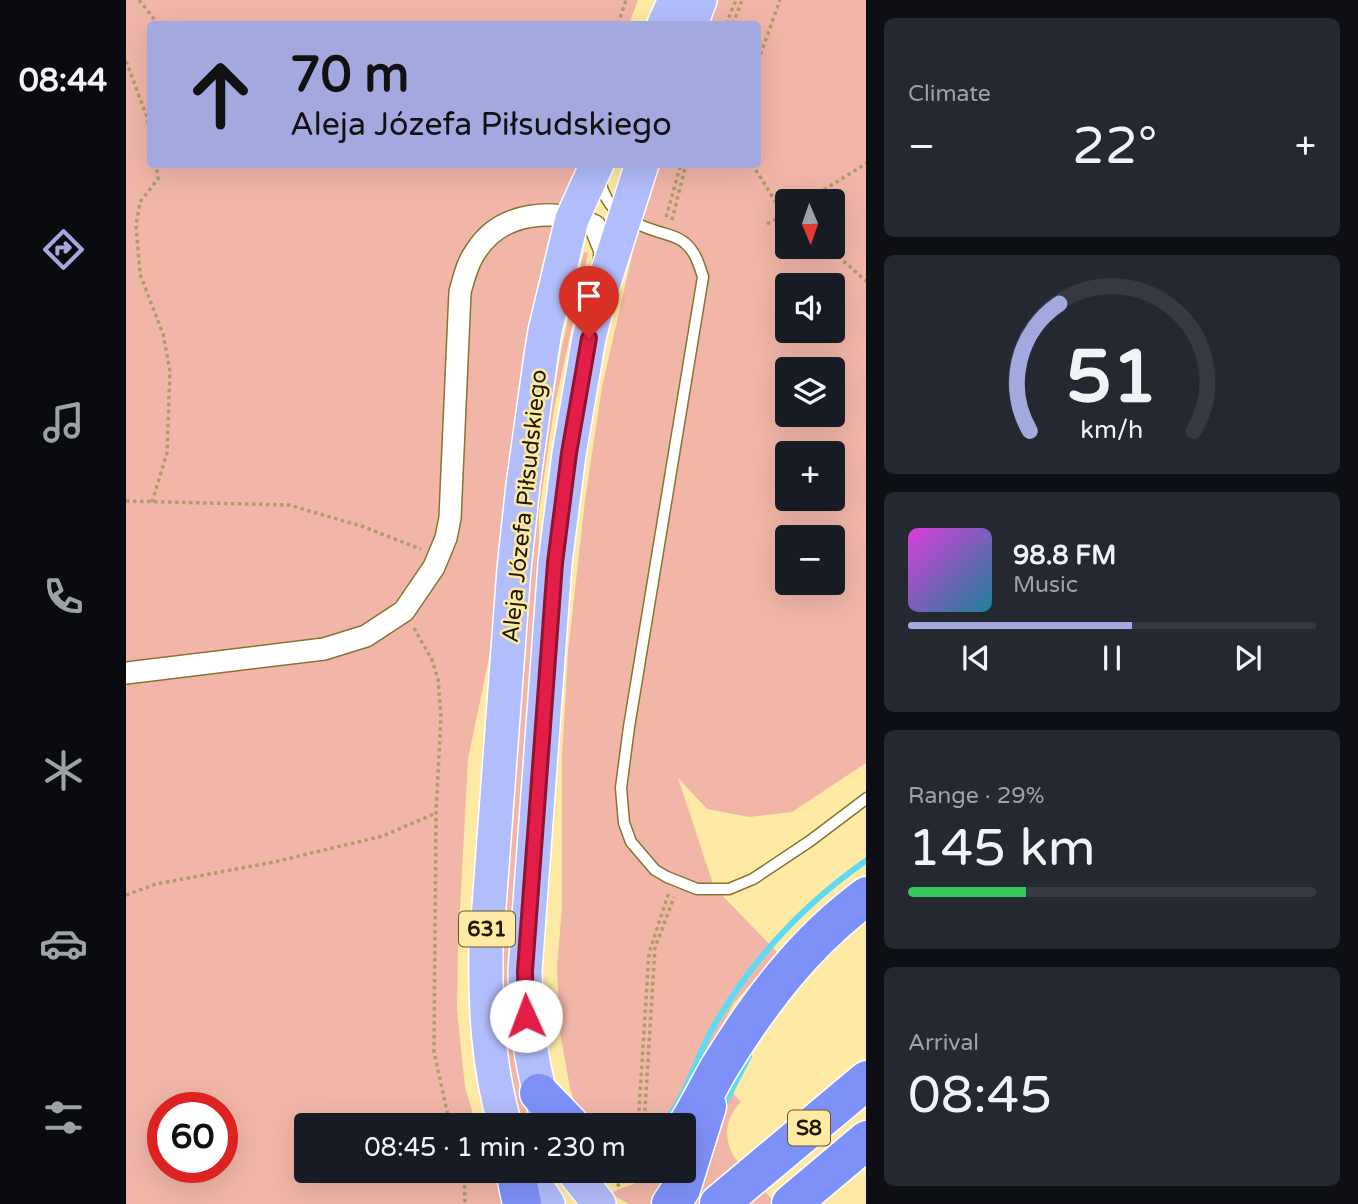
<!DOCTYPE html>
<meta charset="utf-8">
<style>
body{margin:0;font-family:"Varela Round",sans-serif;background:#242831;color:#f1f3f6;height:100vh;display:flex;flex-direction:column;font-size:26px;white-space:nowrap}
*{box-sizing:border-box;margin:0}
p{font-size:23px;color:#9ea1a6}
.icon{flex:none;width:38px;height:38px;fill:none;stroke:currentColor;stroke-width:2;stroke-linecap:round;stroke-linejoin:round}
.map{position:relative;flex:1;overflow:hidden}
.sheet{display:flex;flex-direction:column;gap:18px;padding:18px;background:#0d0f14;width:492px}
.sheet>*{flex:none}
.top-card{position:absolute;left:21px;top:21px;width:614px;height:147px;border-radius:7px;box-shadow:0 7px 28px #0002;background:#a3a8de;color:#111;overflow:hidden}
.needle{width:46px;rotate:178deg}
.buttons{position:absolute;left:649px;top:189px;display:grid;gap:14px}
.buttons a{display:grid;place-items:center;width:70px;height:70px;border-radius:7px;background:#171b24;box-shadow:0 7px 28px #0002;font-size:35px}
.speed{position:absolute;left:21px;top:1092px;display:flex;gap:14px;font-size:35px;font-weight:700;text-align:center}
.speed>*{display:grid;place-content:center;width:91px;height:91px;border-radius:50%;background:#171b24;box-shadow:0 7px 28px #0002;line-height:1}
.speed .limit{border:10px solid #d22;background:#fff;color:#111}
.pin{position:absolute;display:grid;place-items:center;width:60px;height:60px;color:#fff;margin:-72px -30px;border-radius:50% 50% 50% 0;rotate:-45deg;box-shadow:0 0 7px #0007}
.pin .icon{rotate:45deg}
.me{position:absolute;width:77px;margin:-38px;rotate:358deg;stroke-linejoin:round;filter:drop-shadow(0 0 5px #0008)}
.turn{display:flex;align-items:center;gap:24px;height:147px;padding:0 28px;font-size:32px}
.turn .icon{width:91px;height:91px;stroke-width:2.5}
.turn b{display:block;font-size:49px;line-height:60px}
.big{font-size:52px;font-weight:600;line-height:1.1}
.sheet .tile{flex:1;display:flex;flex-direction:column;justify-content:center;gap:10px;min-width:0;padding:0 24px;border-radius:10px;background:#242831}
.sheet .dial{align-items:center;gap:0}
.dial svg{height:182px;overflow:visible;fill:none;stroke:#363941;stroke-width:7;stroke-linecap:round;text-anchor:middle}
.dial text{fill:#f1f3f6;stroke:none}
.song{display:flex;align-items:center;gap:21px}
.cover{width:84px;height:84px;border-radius:10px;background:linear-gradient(135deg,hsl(300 70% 55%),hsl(190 70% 35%))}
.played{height:7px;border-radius:4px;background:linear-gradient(90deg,#a3a8de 55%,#363941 55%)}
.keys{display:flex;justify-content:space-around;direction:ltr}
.heat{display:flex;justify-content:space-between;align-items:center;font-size:38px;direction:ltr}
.charge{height:10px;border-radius:5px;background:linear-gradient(90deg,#34c759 29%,#363941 0)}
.trip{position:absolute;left:168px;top:1113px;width:402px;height:70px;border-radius:7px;background:#171b24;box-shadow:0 7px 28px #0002;font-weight:600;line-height:70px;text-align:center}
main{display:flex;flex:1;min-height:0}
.menu{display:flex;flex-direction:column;width:126px;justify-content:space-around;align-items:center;background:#090b0e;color:#9ea1a6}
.menu .icon{width:49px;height:49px}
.menu .active{color:#a3a8de}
.menu b{font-size:32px;color:#f1f3f6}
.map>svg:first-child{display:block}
</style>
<main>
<nav class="menu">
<b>08:44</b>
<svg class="icon active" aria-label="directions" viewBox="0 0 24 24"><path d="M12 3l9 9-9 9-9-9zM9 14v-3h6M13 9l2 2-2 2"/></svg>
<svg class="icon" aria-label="music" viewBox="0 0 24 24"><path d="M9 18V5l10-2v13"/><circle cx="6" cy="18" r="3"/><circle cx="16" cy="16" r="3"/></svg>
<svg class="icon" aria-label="phone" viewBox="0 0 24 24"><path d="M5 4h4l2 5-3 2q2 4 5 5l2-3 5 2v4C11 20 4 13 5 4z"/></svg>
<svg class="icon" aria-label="climate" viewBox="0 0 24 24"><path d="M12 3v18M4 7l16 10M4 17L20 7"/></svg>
<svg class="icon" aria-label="car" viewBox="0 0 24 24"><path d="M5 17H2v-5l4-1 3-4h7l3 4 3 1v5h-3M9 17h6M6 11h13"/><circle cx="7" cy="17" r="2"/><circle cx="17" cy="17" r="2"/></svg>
<svg class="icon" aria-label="filters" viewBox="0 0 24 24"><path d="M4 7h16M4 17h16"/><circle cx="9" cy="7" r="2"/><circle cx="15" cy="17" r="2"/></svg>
</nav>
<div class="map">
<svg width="741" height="1204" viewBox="0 0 741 1204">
<rect width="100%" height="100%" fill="#feeaa4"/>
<path fill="#f1b6a8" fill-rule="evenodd" d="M0,0h512l-9,24h-479v140l430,1 -65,260 -26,233 -21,101 -10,187 -1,64 8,77 11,38h-170v46h188l10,19 3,14h-381zM37,1108h59v59h-59z
M592,0h148v763l-74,49 -43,5 -42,-8 -29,-31 36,109 64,66 -44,50 -30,55 -32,67h-82l-11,-9 -9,-28 -10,-56 -3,-65 5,-60v-151l6,-104 17,-152 17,-113 44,-193 11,-29 101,-1v-140h-50zM662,201h45v46h-45zM662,285h45v46h-45zM662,369h45v46h-45zM662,453h45v46h-45zM662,537h45v46h-45z
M458,252l4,1 -34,156 -15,103 -4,613h-15l-16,-59 -5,-91 36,-473 27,-156z
M606,1092l9,10c-16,16 -18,35 -7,55l42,47h-88z
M522,1171h30l-25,33h-24l-18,-10c15,-11 28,-7 37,-23z"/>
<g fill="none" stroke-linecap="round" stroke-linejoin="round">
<path stroke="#5fdaf4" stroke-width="6" d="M596,1109l27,-53
M536,1125c22,-24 32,-60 47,-90 38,-70 92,-129 158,-175"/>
<defs>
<path id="service" d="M474,180c6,32 30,43 59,52 9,3 18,4 26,11 10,8 14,21 18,34l-74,450 -8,61 3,35 7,19 24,28 12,7 30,12h32l24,-10 57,-38 57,-43"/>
<path id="minor" d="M0,673l198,-24 42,-13 38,-25 30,-44 12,-29 4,-20 10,-226c4,-14 7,-29 16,-41 25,-40 80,-44 119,-25l10,25 -1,14"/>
<path id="primary" d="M538,24l11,-24
M565,24l9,-24
M421,1116c-16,-47 -22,-94 -22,-145l30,-408 14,-109 20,-116 11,-43 42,-131
M379,1125c-17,-59 -20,-117 -19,-178l28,-378 9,-84 18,-129 4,-25 27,-112 25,-55
M401,1171l21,33
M447,1171l26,33"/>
<path id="motorway" d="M413,1093l31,32
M558,1130c13,-20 23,-41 35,-62 40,-65 85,-126 148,-172
M389,1171l7,33
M545,1204l10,-15 26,-83
M593,1204l148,-124
M665,1204l76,-64"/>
</defs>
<use href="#service" stroke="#87742f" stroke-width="13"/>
<use href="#minor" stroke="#87742f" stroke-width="24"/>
<use href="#primary" stroke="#fff" stroke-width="36"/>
<use href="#motorway" stroke="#fff" stroke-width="41"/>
<path stroke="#ac9d67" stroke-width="3.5" stroke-dasharray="3.5 3.5" stroke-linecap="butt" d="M13,0l19,24
M492,24l8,-24
M600,24l10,-24
M607,24l9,-24
M0,61l21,56 3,18
M632,61l22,-61
M626,164l32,51
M680,201l61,-38
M540,217l15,-53
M546,220l14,-56
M641,224l21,-11
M702,247l39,35
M0,501l163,4 72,21 60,23
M26,502l15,-49 3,-82 -7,-37 -23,-60 -4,-49 4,-23 18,-23 -2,-15
M288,628l18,32 6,19 3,37 -5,97 -2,239 16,73
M0,895l30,-11 118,-22 109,-26 53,-23
M512,1125l11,-172 20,-61
M518,1125l11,-177 19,-51
M338,1171l1,33
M484,1179l9,-7 8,-1
M491,1186l5,-4 16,-3 6,-8"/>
<use href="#service" stroke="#fff" stroke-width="10"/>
<use href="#minor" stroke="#fff" stroke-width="21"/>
<use href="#primary" stroke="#b2bdfb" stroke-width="33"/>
<use href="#motorway" stroke="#7e91f9" stroke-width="38"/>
</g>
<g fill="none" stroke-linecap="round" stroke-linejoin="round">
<defs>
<path id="route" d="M400,1016l-1,-45 30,-408 14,-110 20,-115"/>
</defs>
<use href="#route" stroke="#92132f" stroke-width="18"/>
<use href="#route" stroke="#e11d48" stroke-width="12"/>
</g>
<g text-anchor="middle" stroke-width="5" stroke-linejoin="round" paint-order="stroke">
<g fill="#feeaa4" stroke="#635831" stroke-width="2">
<rect x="333" y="911.5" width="56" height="35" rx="5"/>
<rect x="662" y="1110.5" width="42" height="35" rx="5"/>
</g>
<g font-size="21" font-weight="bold" fill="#201900">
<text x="361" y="936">631</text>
<text x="683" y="1135">S8</text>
</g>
<g font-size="23" fill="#201900" stroke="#feeaa4">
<text transform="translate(398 506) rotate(-84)" y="8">Aleja Józefa Piłsudskiego</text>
</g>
</g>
</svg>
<div class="buttons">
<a><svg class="needle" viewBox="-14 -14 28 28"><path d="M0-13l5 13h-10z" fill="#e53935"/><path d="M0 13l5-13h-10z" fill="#9ea1a6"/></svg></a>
<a><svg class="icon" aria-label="sound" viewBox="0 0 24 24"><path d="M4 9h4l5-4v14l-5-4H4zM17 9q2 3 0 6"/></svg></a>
<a><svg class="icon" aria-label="layers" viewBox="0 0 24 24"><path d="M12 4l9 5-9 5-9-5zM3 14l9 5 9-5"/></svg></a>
<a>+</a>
<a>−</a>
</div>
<div class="speed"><div class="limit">60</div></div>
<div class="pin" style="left:463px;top:338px;background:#d93025"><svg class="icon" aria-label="arrive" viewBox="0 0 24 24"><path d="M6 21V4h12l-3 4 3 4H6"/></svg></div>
<svg class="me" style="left:400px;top:1016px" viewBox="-20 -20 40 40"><circle r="19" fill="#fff"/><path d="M0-13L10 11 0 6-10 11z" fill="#e11d48"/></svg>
<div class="trip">08:45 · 1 min · 230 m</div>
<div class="top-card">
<div class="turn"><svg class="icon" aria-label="ahead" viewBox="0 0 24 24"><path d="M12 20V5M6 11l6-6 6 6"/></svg><div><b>70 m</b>Aleja Józefa Piłsudskiego</div></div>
</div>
</div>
<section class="sheet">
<div class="tile"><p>Climate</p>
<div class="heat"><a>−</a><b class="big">22°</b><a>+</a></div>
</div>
<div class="tile dial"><svg viewBox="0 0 100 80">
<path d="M14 69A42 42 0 1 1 86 69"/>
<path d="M14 69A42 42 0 0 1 27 13" stroke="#a3a8de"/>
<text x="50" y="56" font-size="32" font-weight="700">51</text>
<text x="50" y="72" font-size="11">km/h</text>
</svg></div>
<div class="tile">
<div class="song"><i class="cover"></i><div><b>98.8 FM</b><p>Music</p></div></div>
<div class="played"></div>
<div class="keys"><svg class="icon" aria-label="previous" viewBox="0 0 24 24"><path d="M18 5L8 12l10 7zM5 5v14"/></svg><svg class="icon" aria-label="pause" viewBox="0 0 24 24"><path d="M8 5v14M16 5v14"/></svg><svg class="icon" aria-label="next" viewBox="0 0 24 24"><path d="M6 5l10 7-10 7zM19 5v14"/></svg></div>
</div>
<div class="tile"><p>Range · 29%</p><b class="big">145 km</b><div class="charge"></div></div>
<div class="tile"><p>Arrival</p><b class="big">08:45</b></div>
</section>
</main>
